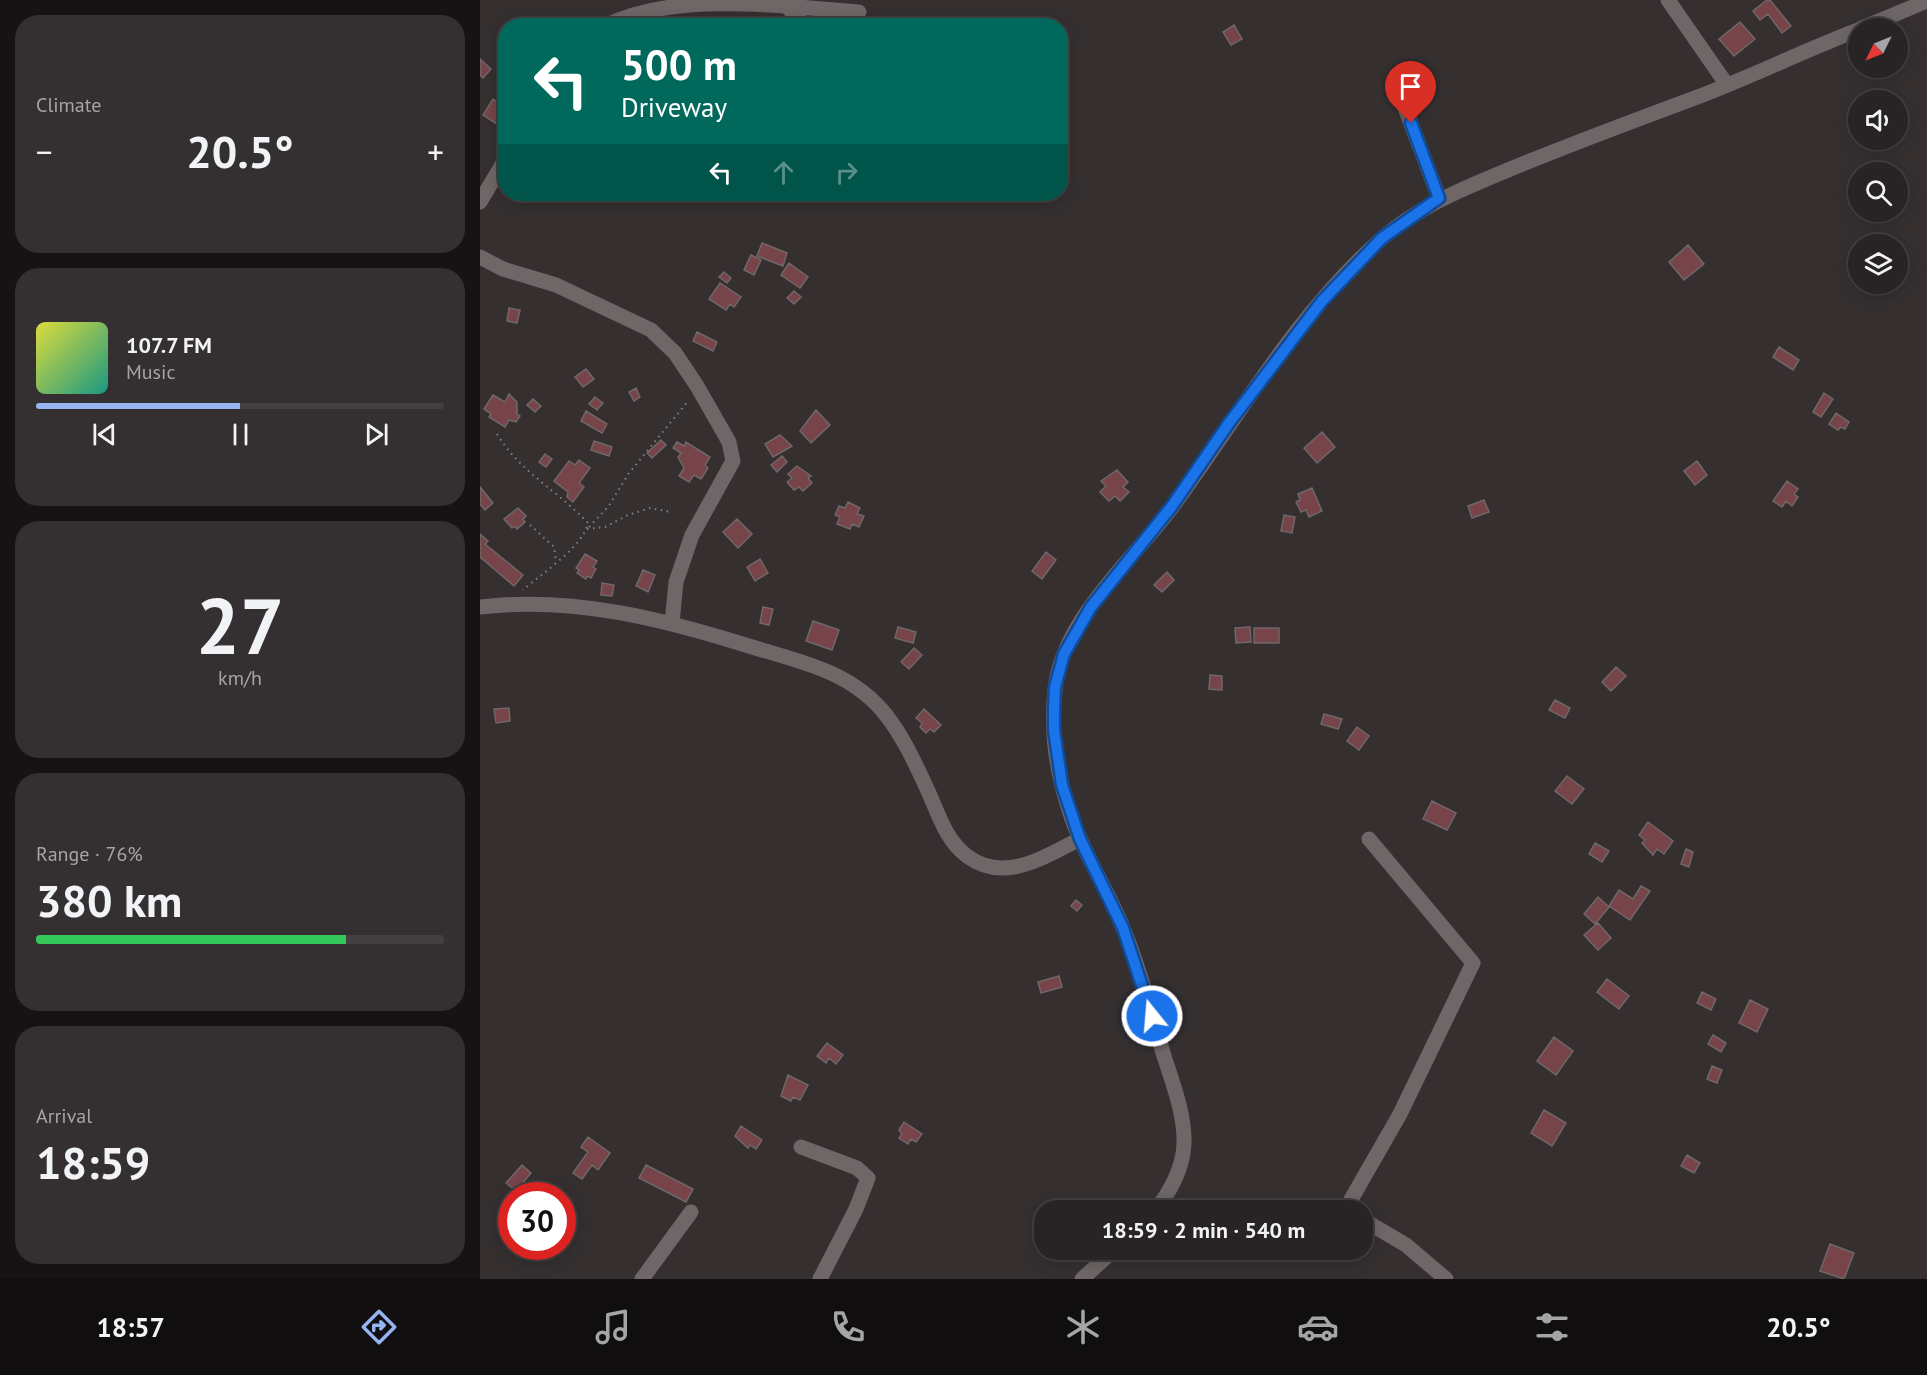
<!DOCTYPE html>
<meta charset="utf-8">
<style>
body{margin:0;font-family:"PT Sans",sans-serif;background:#342f31;color:#f1f3f6;height:100vh;display:flex;flex-direction:column;font-size:22px;white-space:nowrap}
*{box-sizing:border-box;margin:0}
p{font-size:20px;color:#a5a4a6}
.icon{flex:none;width:33px;height:33px;fill:none;stroke:currentColor;stroke-width:2;stroke-linecap:round;stroke-linejoin:round}
.map{position:relative;flex:1;overflow:hidden}
.panel{display:flex;flex-direction:column;gap:15px;padding:15px;background:#161314;width:480px}
.panel>*{flex:none}
.top-card{position:absolute;left:18px;top:18px;width:570px;height:183px;border-radius:24px;box-shadow:0 3px 15px #0003,0 0 0 2px #444041;background:#00695c;color:#fff;overflow:hidden}
.needle{width:39px;rotate:227deg}
.tools{position:absolute;left:1368px;top:18px;display:grid;gap:12px}
.tools a{display:grid;place-items:center;width:60px;height:60px;border-radius:50%;background:#282324;box-shadow:0 3px 15px #0003,0 0 0 2px #444041;font-size:30px}
.speed{position:absolute;left:18px;top:1182px;display:flex;gap:12px;font-size:30px;font-weight:700;text-align:center}
.speed>*{display:grid;place-content:center;width:78px;height:78px;border-radius:50%;background:#282324;box-shadow:0 3px 15px #0003,0 0 0 2px #444041;line-height:1}
.speed .limit{border:9px solid #d22;background:#fff;color:#111}
.pin{position:absolute;display:grid;place-items:center;width:51px;height:51px;color:#fff;margin:-62px -26px;border-radius:50% 50% 50% 0;rotate:-45deg;box-shadow:0 0 6px #0007}
.pin .icon{rotate:45deg}
.me{position:absolute;width:66px;margin:-33px;rotate:343deg;stroke-linejoin:round;filter:drop-shadow(0 0 4px #0008)}
.turn{display:flex;align-items:center;gap:21px;height:126px;padding:0 24px;font-size:27px}
.turn .icon{width:78px;height:78px;stroke-width:2.5}
.turn b{display:block;font-size:42px;line-height:51px}
.lanes{display:flex;align-items:center;height:57px;padding:0 24px;background:#0003;justify-content:center;gap:30px;direction:ltr}
.lanes .off{opacity:.35}
.big{font-size:45px;font-weight:700;line-height:1.1}
.panel .card{flex:1;display:flex;flex-direction:column;justify-content:center;gap:9px;min-width:0;padding:0 21px;border-radius:24px;background:#342f31}
.panel .dial{align-items:center;gap:0}
.dial b{font-size:78px;line-height:1}
.song{display:flex;align-items:center;gap:18px}
.cover{width:72px;height:72px;border-radius:9px;background:linear-gradient(135deg,hsl(60 70% 55%),hsl(170 70% 35%))}
.played{height:6px;border-radius:3px;background:linear-gradient(90deg,#95b2f1 50%,#444041 50%)}
.keys{display:flex;justify-content:space-around;direction:ltr}
.heat{display:flex;justify-content:space-between;align-items:center;font-size:33px;direction:ltr}
.charge{height:9px;border-radius:4px;background:linear-gradient(90deg,#34c759 76%,#444041 0)}
.trip{position:absolute;left:554px;top:1200px;width:339px;height:60px;border-radius:24px;background:#282324;box-shadow:0 3px 15px #0003,0 0 0 2px #444041;font-weight:700;line-height:60px;text-align:center}
.dock{display:flex;height:96px;justify-content:space-around;align-items:center;background:#100e0e;color:#a5a4a6}
.dock .icon{width:42px;height:42px}
.dock .selected{color:#95b2f1}
.dock b{font-size:27px;color:#f1f3f6}
main{display:flex;flex:1;min-height:0}
.map>svg:first-child{display:block}
</style>
<main>
<section class="panel">
<div class="card"><p>Climate</p>
<div class="heat"><a>−</a><b class="big">20.5°</b><a>+</a></div>
</div>
<div class="card">
<div class="song"><i class="cover"></i><div><b>107.7 FM</b><p>Music</p></div></div>
<div class="played"></div>
<div class="keys"><svg class="icon" aria-label="previous" viewBox="0 0 24 24"><path d="M18 5L8 12l10 7zM5 5v14"/></svg><svg class="icon" aria-label="pause" viewBox="0 0 24 24"><path d="M8 5v14M16 5v14"/></svg><svg class="icon" aria-label="next" viewBox="0 0 24 24"><path d="M6 5l10 7-10 7zM19 5v14"/></svg></div>
</div>
<div class="card dial"><b>27</b><p>km/h</p></div>
<div class="card"><p>Range · 76%</p><b class="big">380 km</b><div class="charge"></div></div>
<div class="card"><p>Arrival</p><b class="big">18:59</b></div>
</section>
<div class="map">
<svg width="1447" height="1279" viewBox="0 0 1447 1279">
<rect width="100%" height="100%" fill="#352f30"/>
<path fill="#774449" stroke="#6f6768" stroke-width="1.5" d="M1287,0h3l21,26 -9,7 -14,-19 -8,6 -7,-9z
M1260,22l15,17 -21,17 -15,-17z
M754,25l8,14 -11,6 -8,-13z
M0,59l11,10 -8,9 -3,-3z
M13,99l13,9v22l-23,-15z
M282,243l25,10 -4,13 -26,-10z
M1208,245l16,19 -20,16 -15,-18z
M271,255l10,5 -7,15 -10,-5z
M309,263l19,14 -8,11 -19,-13z
M244,272l7,6 -4,5 -8,-6z
M240,283l21,14 -7,10 -4,-3 -4,6 -17,-11z
M314,291l7,6 -7,7 -7,-6z
M29,308l11,2 -3,13 -10,-2z
M217,332l20,10 -4,9 -20,-10z
M1299,347l20,13 -6,10 -20,-13z
M106,369l8,10 -11,8 -8,-10z
M156,388l4,9 -6,4 -5,-9z
M1344,393l9,6 -12,18 -8,-5z
M29,394l8,8v12l3,2 -4,6 -7,-2 -4,7 -16,-10 2,-3 -7,-5 9,-14 12,7z
M115,397l8,6 -6,7 -8,-6z
M53,399l8,7 -6,6 -8,-7z
M336,410l14,15 -19,18 -11,-12z
M106,411l21,13 -5,9 -21,-12z
M1356,413l13,9 -4,7 -4,-2 -3,3 -9,-6z
M842,432l13,15 -18,16 -13,-15z
M300,435l12,11 -19,11 -8,-13z
M181,440l5,5 -14,13 -5,-5z
M114,441l18,6 -3,9 -18,-6z
M197,442l7,4 2,-4 24,15 -5,8 3,3 -7,11 -7,-4 -5,7 -10,-6 5,-8 -6,-11 3,-4 -8,-5z
M65,454l7,5 -6,8 -7,-5z
M302,456l5,6 -10,10 -6,-7z
M99,460l11,8 -11,15 5,4 -11,15 -6,-5 1,-5 -14,-11 15,-20 6,4z
M1217,461l10,14 -12,10 -11,-14z
M317,466l14,10 -3,2 4,5 -9,8 -4,-4 -5,3 -7,-8 5,-4 -4,-4z
M637,470l11,12 -5,5 6,5 -9,9 -5,-5 -6,5 -9,-9 6,-6 -5,-5z
M1307,481l11,8 -4,5 4,3 -6,9 -6,-5 -4,6 -9,-6z
M0,487l13,16 -8,7 -5,-6z
M832,488l10,23 -13,6 -3,-7 -5,2 -5,-10 4,-2 -2,-6z
M1004,500l5,12 -17,6 -4,-12z
M368,502l12,6 -3,6 7,2 -5,11 -7,-3 -2,5 -13,-5 3,-7 -5,-2 4,-9 6,2z
M38,508l8,8 -3,3 2,3 -8,7 -2,-3 -3,2 -8,-9z
M804,515l11,2 -3,16 -11,-2z
M257,519l15,15 -14,14 -15,-16z
M0,534l8,7 -3,3 38,31 -9,11 -34,-29z
M566,552l10,8 -14,19 -10,-8z
M105,554l12,7 -4,6 3,2 -5,9 -4,-2 -1,3 -9,-6 2,-3 -3,-2z
M280,559l8,14 -13,8 -8,-14z
M163,570l12,5 -7,17 -12,-6z
M687,572l7,8 -12,12 -8,-7z
M122,583l12,2 -2,11 -11,-1z
M283,607l10,2 -4,16 -9,-2z
M333,621l26,9 -7,20 -26,-9z
M418,627l18,5 -3,11 -18,-5z
M770,627l1,15 -15,1 -1,-15z
M774,628h25v15h-25z
M434,648l8,7 -13,14 -8,-7z
M1136,667l10,9 -15,15 -9,-9z
M730,675l12,1v14l-13,-1z
M1075,700l15,8 -5,10 -16,-8z
M29,708l1,13 -14,2 -2,-14z
M444,709l17,16 -7,7 -4,-3 -4,4 -6,-6 2,-4 -6,-5z
M844,714l18,5 -4,10 -17,-5z
M877,727l12,9 -10,14 -12,-9z
M1087,776l17,13 -12,15 -17,-13z
M952,801l24,12 -9,17 -24,-11z
M1168,822l25,19 -9,13 -7,-5 -4,6 -11,-12 3,-3 -6,-5z
M1115,843l14,8 -7,11 -13,-8z
M1206,849l7,3 -4,15 -8,-3z
M1161,886l9,5 -20,29 -21,-14 10,-16 14,9z
M1118,897l11,10 -14,17 -11,-10z
M596,900l6,5 -5,6 -6,-5z
M1118,923l13,15 -13,12 -14,-15z
M579,976l3,11 -21,6 -3,-11z
M1127,979l22,17 -10,13 -22,-17z
M1222,992l14,7 -5,11 -14,-7z
M1270,1000l18,9 -11,23 -18,-9z
M1233,1035l13,8 -5,9 -13,-8z
M1074,1037l19,14 -17,24 -19,-14z
M347,1043l16,12 -7,9 -7,-6 -3,5 -9,-7z
M1232,1066l10,4 -5,13 -10,-4z
M308,1075l20,10 -8,15 -7,-3 -2,4 -10,-5z
M1064,1110l22,13 -14,23 -21,-13z
M424,1122l18,12 -6,8 -5,-3 -3,5 -9,-6 3,-4 -3,-4z
M261,1126l21,14 -6,9 -6,-4 -2,3 -13,-12z
M108,1137l22,16 -12,17 -6,-5 -10,14 -9,-6 15,-21 -7,-5z
M1207,1155l13,8 -6,10 -13,-7z
M42,1165l9,8 -15,18 -10,-8z
M166,1165l47,24 -7,13 -47,-24z
M82,1196l10,6 -10,14z
M1350,1244l24,9 -10,26 -24,-8z"/>
<g fill="none" stroke-linecap="round" stroke-linejoin="round">
<path stroke="#858081" stroke-width="2" stroke-dasharray="1.5 4.5" stroke-linecap="butt" d="M17,434c23,38 61,57 91,89 -5,24 -47,51 -65,67
M50,525l24,22 2,14
M109,527l19,-20 21,-34 60,-73
M107,529l18,-2 23,-12 22,-7 21,4"/>
<path stroke="#6e6667" stroke-width="15" d="M1188,0l59,85
M306,6l73,6
M125,26c52,-26 122,-24 181,-20l20,20
M1382,28l65,-27
M924,105l35,93
M0,202l26,-44
M0,257l23,12 53,16 95,45 24,23 22,33 32,56 4,19 -41,74 -16,47 -4,41
M0,607c94,-11 183,12 272,40 50,15 100,25 134,68 18,23 30,50 42,76 10,22 18,50 39,65 37,28 77,1 113,-17
M321,1147l56,21 11,10 -12,31 -36,70
M675,1210c15,-17 28,-42 29,-66 1,-29 -11,-60 -20,-88 -13,-44 -25,-90 -43,-133 -15,-35 -36,-68 -49,-104 -14,-40 -22,-86 -17,-129 7,-71 78,-130 118,-184 66,-90 122,-190 206,-265 38,-34 83,-52 129,-71 58,-24 117,-46 176,-68 59,-21 116,-50 174,-72
M799,1210h44
M865,1210l55,-96 73,-151 -104,-124
M882,1219l44,26 40,34
M162,1279l49,-67
M602,1279l32,-29"/>
</g>
<g fill="none" stroke-linecap="round" stroke-linejoin="round">
<defs>
<path id="route" d="M672,1016l-29,-88 -43,-89 -18,-54 -8,-55v-21l1,-22 9,-33 27,-47 81,-101 57,-83 93,-122 60,-63 57,-40 -28,-75"/>
</defs>
<use href="#route" stroke="#114b97" stroke-width="15"/>
<use href="#route" stroke="#1a73e8" stroke-width="10"/>
</g>
</svg>
<div class="tools">
<a><svg class="needle" viewBox="-14 -14 28 28"><path d="M0-13l5 13h-10z" fill="#e53935"/><path d="M0 13l5-13h-10z" fill="#a5a4a6"/></svg></a>
<a><svg class="icon" aria-label="sound" viewBox="0 0 24 24"><path d="M4 9h4l5-4v14l-5-4H4zM17 9q2 3 0 6"/></svg></a>
<a><svg class="icon" aria-label="search" viewBox="0 0 24 24"><circle cx="10" cy="10" r="6"/><path d="M15 15l6 6"/></svg></a>
<a><svg class="icon" aria-label="layers" viewBox="0 0 24 24"><path d="M12 4l9 5-9 5-9-5zM3 14l9 5 9-5"/></svg></a>
</div>
<div class="speed"><div class="limit">30</div></div>
<div class="pin" style="left:931px;top:123px;background:#d93025"><svg class="icon" aria-label="arrive" viewBox="0 0 24 24"><path d="M6 21V4h12l-3 4 3 4H6"/></svg></div>
<svg class="me" style="left:672px;top:1016px" viewBox="-20 -20 40 40"><circle r="17" fill="#1a73e8" stroke="#fff" stroke-width="3"/><path d="M0-11L8 9 0 5-8 9z" fill="#fff"/></svg>
<div class="trip">18:59 · 2 min · 540 m</div>
<div class="top-card">
<div class="turn"><svg class="icon" aria-label="left" viewBox="0 0 24 24"><path d="M17 20v-9H6M10 6l-5 5 5 5"/></svg><div><b>500 m</b>Driveway</div></div>
<div class="lanes"><svg class="icon" aria-label="left" viewBox="0 0 24 24"><path d="M17 20v-9H6M10 6l-5 5 5 5"/></svg><svg class="icon off" aria-label="ahead" viewBox="0 0 24 24"><path d="M12 20V5M6 11l6-6 6 6"/></svg><svg class="icon off" aria-label="right" viewBox="0 0 24 24"><path d="M7 20v-9h11M14 6l5 5-5 5"/></svg></div>
</div>
</div>
</main>
<nav class="dock">
<b>18:57</b>
<svg class="icon selected" aria-label="directions" viewBox="0 0 24 24"><path d="M12 3l9 9-9 9-9-9zM9 14v-3h6M13 9l2 2-2 2"/></svg>
<svg class="icon" aria-label="music" viewBox="0 0 24 24"><path d="M9 18V5l10-2v13"/><circle cx="6" cy="18" r="3"/><circle cx="16" cy="16" r="3"/></svg>
<svg class="icon" aria-label="phone" viewBox="0 0 24 24"><path d="M5 4h4l2 5-3 2q2 4 5 5l2-3 5 2v4C11 20 4 13 5 4z"/></svg>
<svg class="icon" aria-label="climate" viewBox="0 0 24 24"><path d="M12 3v18M4 7l16 10M4 17L20 7"/></svg>
<svg class="icon" aria-label="car" viewBox="0 0 24 24"><path d="M5 17H2v-5l4-1 3-4h7l3 4 3 1v5h-3M9 17h6M6 11h13"/><circle cx="7" cy="17" r="2"/><circle cx="17" cy="17" r="2"/></svg>
<svg class="icon" aria-label="filters" viewBox="0 0 24 24"><path d="M4 7h16M4 17h16"/><circle cx="9" cy="7" r="2"/><circle cx="15" cy="17" r="2"/></svg>
<b>20.5°</b>
</nav>
